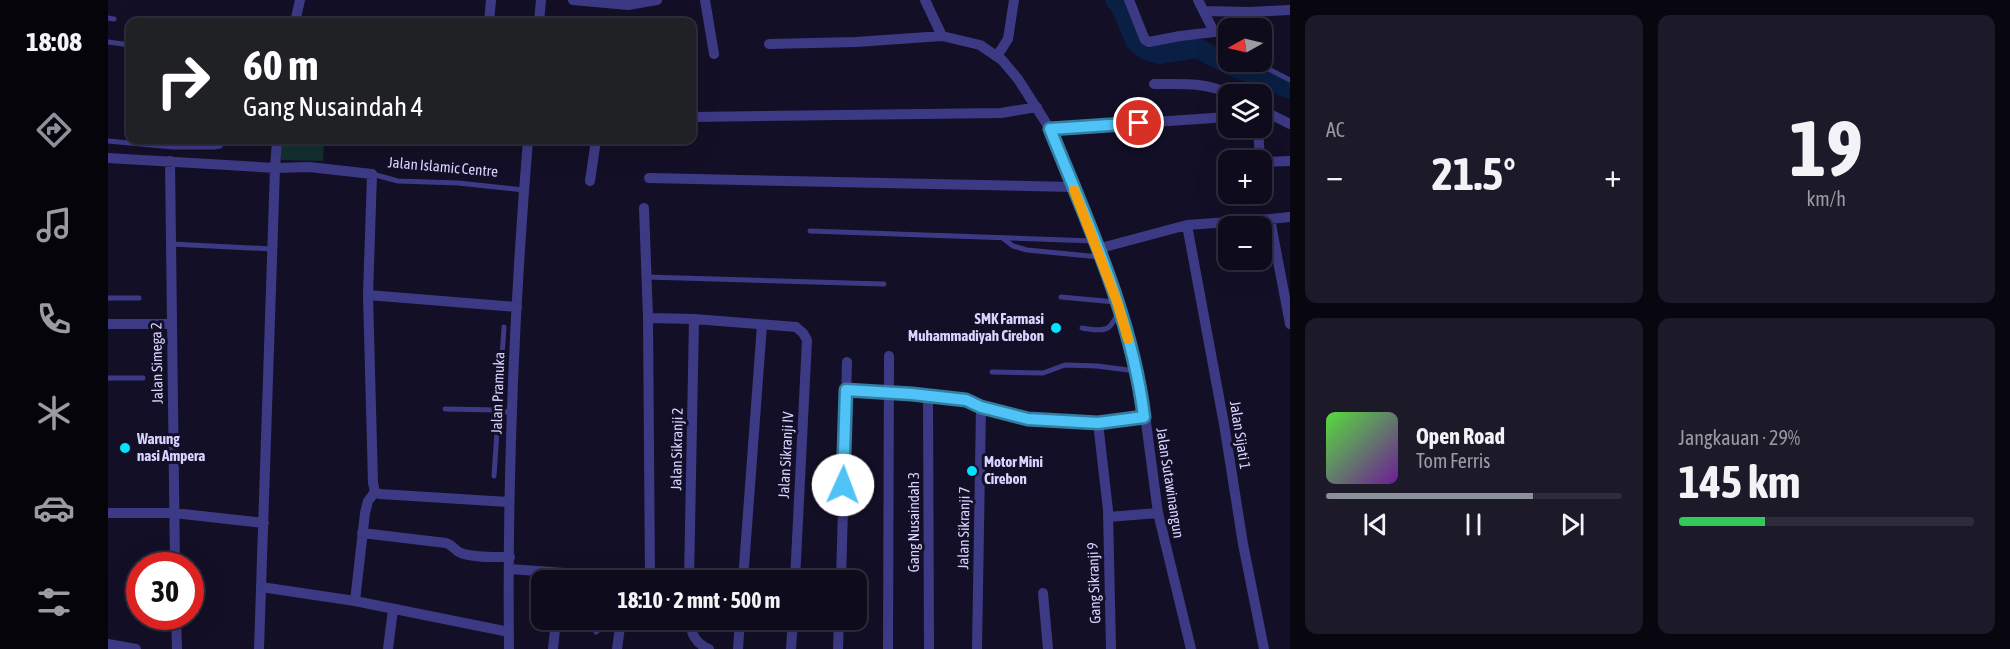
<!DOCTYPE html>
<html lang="id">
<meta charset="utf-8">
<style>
body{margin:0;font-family:"Asap Condensed",sans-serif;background:#1c1929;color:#f1f3f6;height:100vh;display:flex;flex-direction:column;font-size:22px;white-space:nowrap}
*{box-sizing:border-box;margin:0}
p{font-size:20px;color:#9b9ba3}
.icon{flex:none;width:33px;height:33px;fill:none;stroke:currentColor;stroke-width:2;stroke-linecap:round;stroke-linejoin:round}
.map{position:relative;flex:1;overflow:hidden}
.details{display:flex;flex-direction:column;gap:15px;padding:15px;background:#08060f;width:720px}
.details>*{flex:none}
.hud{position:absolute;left:18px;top:18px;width:570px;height:126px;border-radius:12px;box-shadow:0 6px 24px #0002,0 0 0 2px #2e2b3b;background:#202124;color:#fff;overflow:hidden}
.needle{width:39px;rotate:262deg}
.buttons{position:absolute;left:1110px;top:18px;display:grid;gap:12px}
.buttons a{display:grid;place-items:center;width:54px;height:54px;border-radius:12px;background:#0e0b1c;box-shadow:0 6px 24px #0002,0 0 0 2px #2e2b3b;font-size:30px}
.speed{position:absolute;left:18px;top:552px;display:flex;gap:12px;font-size:30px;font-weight:700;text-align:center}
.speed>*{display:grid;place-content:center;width:78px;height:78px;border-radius:50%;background:#0e0b1c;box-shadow:0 6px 24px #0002,0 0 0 2px #2e2b3b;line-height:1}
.speed .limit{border:9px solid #d22;background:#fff;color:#111}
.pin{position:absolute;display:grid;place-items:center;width:51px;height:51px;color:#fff;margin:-26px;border:3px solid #fff;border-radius:50%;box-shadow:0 2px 6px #0007}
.me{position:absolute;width:66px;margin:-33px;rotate:2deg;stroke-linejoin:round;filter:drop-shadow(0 0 4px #0008)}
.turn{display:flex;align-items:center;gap:21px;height:126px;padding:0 18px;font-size:27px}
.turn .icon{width:78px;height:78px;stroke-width:2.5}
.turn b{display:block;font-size:42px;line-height:51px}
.big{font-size:45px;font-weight:700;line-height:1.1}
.details .card{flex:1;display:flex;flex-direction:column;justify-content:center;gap:9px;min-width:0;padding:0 21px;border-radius:12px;background:#1c1929}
.details .dial{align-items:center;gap:0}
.dial b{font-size:78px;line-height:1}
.song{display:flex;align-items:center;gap:18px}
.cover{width:72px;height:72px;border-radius:9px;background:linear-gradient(135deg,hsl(110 70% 55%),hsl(280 70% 35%))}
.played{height:6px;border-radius:3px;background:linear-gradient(90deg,#8c9099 70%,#2e2b3b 70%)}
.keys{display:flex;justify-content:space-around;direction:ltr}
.heat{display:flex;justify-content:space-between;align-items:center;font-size:33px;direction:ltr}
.charge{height:9px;border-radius:4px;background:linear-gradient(90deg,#34c759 29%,#2e2b3b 0)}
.details .tiles{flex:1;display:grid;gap:15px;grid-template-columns:repeat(2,1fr)}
.trip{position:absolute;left:423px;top:570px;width:336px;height:60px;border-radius:12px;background:#0e0b1c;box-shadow:0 6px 24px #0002,0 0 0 2px #2e2b3b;font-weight:700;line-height:60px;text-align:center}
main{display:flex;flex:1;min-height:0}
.dock{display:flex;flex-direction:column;width:108px;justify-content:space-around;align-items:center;background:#06040b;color:#9b9ba3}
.dock .icon{width:42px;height:42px}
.dock .current{color:#8c9099}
.dock b{font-size:27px;color:#f1f3f6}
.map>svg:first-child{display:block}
</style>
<main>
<nav class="dock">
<b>18:08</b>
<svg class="icon current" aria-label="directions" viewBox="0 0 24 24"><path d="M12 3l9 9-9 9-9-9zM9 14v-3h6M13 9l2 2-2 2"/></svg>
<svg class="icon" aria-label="music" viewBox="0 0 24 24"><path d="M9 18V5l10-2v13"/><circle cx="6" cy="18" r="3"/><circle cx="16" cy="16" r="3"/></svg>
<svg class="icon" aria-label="phone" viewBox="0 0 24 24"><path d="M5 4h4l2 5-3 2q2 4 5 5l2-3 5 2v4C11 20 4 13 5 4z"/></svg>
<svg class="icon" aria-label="climate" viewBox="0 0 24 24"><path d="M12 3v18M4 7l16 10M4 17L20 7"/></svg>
<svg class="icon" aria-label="car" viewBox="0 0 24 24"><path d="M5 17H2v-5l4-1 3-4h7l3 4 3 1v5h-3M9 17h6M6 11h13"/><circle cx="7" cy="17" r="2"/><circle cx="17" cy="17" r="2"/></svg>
<svg class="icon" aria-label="filters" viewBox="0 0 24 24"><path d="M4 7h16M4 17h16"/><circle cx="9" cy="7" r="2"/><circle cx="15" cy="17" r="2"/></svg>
</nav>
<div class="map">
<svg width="1182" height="649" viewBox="0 0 1182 649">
<rect width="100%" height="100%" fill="#130f26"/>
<path fill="#12302f" d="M173,140l43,1 -1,20 -42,-1z"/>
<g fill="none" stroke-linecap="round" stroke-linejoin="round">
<path stroke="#0a1f44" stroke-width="20" d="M1007,0l5,5 16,37 10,8 13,4 38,-6 35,18 58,23"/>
<path stroke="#3d3a85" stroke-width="5" d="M0,18l6,1
M1106,32l14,10
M0,42l22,3
M1147,62l35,18
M0,141l65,6h42l5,-1 4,-6
M264,174l26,7 60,2 66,7
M702,231l284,10
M896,239l9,7 14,4 73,7
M63,244l101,5
M539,277l237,7
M953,297l54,5
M0,298h31
M974,328c7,1 21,4 27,-1 4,-3 5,-9 10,-12
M884,372l51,1 22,-8 32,1 39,5
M0,378h35
M337,409l52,1 15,3
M386,476l10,-149
M488,632l6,-5 4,-7"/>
<path stroke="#3d3a85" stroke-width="10" d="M465,0l55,5 29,-5
M597,0l9,54
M817,0l17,36 38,9 22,15 16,19 32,50 45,113 30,88 17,62 16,121 33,136
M1021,0l16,40 4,2 31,-6 34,-4 -16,-32
M1096,11l45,1 41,-2
M187,22l5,-22
M381,22l2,-22
M431,22l2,-22
M661,44l87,-2 86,-6
M889,56l11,-17 6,-39
M1046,84c29,0 50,-2 77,10
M1154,110l28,14
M584,117l309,-4 36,-6
M1150,128l2,32
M942,129l178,-12
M0,158l167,10 34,-1 63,7 -4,121 5,188 2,9 5,2 128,8
M62,161l5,405
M1154,162l28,-1
M541,178l424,9
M482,181l6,-41
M536,208l4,110 2,262
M1162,219l20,-2
M1079,225l37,199 19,120 21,105
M989,249l90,-24 83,-6 20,105
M260,295l149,12
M540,318l46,1 102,8 7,6 4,7 -12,240
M0,324h64
M738,390l66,4 54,6 15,7 47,12 70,4 47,-6
M820,396l1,253
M990,423l10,87 3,139
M0,513h66l90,10
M1000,517l50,-4
M254,533l84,10c7,2 9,8 15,10 14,5 34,4 49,4
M402,569l150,11
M581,580l5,-261
M635,580l19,-255
M733,580l6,-218
M153,587l94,14 154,31
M935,593l5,56
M247,601l10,-88 3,-12 7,-9
M68,616l1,33
M582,620c1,14 5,23 19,29
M0,644l28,5
M151,649l16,-481 2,-28
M280,649l5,-40
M401,649c-2,-170 5,-340 19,-509
M445,649l3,-29
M509,649l4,-29
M630,649l2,-29
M683,649l2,-29
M730,649l1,-29
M780,649l1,-293
M869,649l4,-242"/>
</g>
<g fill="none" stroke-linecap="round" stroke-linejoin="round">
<defs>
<path id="route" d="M735,485l3,-95 66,4 54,6 15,7 47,12 70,4 46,-6c-12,-100 -57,-196 -94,-288l89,-6"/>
</defs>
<use href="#route" stroke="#337fa1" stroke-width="15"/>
<use href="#route" stroke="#4fc3f7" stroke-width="10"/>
<path stroke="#f59e0b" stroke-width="10" d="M966,190l43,112 11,37"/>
</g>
<g fill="#00e5ff" stroke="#130f26" stroke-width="2">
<circle cx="948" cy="328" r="6"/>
<circle cx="17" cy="448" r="6"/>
<circle cx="864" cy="471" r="6"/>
</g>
<g text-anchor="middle" stroke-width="6" stroke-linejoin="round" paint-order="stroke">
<g font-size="15" fill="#d9d4ff" stroke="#130f26">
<text transform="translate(335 167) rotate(5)" y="5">Jalan Islamic Centre</text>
<text transform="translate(49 363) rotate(-91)" y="5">Jalan Simega 2</text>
<text transform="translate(390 393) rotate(-88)" y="5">Jalan Pramuka</text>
<text transform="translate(1132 435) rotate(81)" y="5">Jalan Sijati 1</text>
<text transform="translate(569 449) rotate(-89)" y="5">Jalan Sikranji 2</text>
<text transform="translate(678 455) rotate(-87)" y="5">Jalan Sikranji IV</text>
<text transform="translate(1062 483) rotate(81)" y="5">Jalan Sutawinangun</text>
<text transform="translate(806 522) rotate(-90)" y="5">Gang Nusaindah 3</text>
<text transform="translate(856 528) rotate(-89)" y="5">Jalan Sikranji 7</text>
<text transform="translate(986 583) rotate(-92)" y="5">Gang Sikranji 9</text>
</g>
<g font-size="15" font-weight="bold" fill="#d9d4ff" stroke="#130f26" text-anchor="start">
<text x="936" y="324" text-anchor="end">SMK Farmasi<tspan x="936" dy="17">Muhammadiyah Cirebon</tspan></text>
<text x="29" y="444">Warung<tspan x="29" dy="17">nasi Ampera</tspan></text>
<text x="876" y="467">Motor Mini<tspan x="876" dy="17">Cirebon</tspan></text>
</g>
</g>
</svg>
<div class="buttons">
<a><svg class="needle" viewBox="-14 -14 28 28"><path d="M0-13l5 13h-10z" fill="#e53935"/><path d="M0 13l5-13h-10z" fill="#9b9ba3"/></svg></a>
<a><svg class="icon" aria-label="layers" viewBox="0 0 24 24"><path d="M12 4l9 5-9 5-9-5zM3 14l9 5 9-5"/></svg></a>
<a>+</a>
<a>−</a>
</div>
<div class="speed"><div class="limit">30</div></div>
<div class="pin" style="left:1031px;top:123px;background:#d93025"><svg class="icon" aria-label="arrive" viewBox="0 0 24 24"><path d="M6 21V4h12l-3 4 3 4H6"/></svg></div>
<svg class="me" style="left:735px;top:485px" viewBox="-20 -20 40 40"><circle r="19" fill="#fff"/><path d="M0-13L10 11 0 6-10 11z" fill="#4fc3f7"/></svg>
<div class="trip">18:10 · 2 mnt · 500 m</div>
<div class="hud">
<div class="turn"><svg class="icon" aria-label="right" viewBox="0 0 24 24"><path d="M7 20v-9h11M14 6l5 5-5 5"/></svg><div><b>60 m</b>Gang Nusaindah 4</div></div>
</div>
</div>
<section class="details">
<div class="tiles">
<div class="card"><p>AC</p>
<div class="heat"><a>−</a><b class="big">21.5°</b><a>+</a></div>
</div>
<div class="card dial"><b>19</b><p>km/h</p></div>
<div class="card">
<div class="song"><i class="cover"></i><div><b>Open Road</b><p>Tom Ferris</p></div></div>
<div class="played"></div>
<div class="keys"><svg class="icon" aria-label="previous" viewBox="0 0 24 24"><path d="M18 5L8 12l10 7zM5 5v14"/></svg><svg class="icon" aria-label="pause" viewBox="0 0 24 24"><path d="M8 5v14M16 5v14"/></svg><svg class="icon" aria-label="next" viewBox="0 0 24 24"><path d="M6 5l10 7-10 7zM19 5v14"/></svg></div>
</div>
<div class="card"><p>Jangkauan · 29%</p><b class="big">145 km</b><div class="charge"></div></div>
</div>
</section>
</main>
